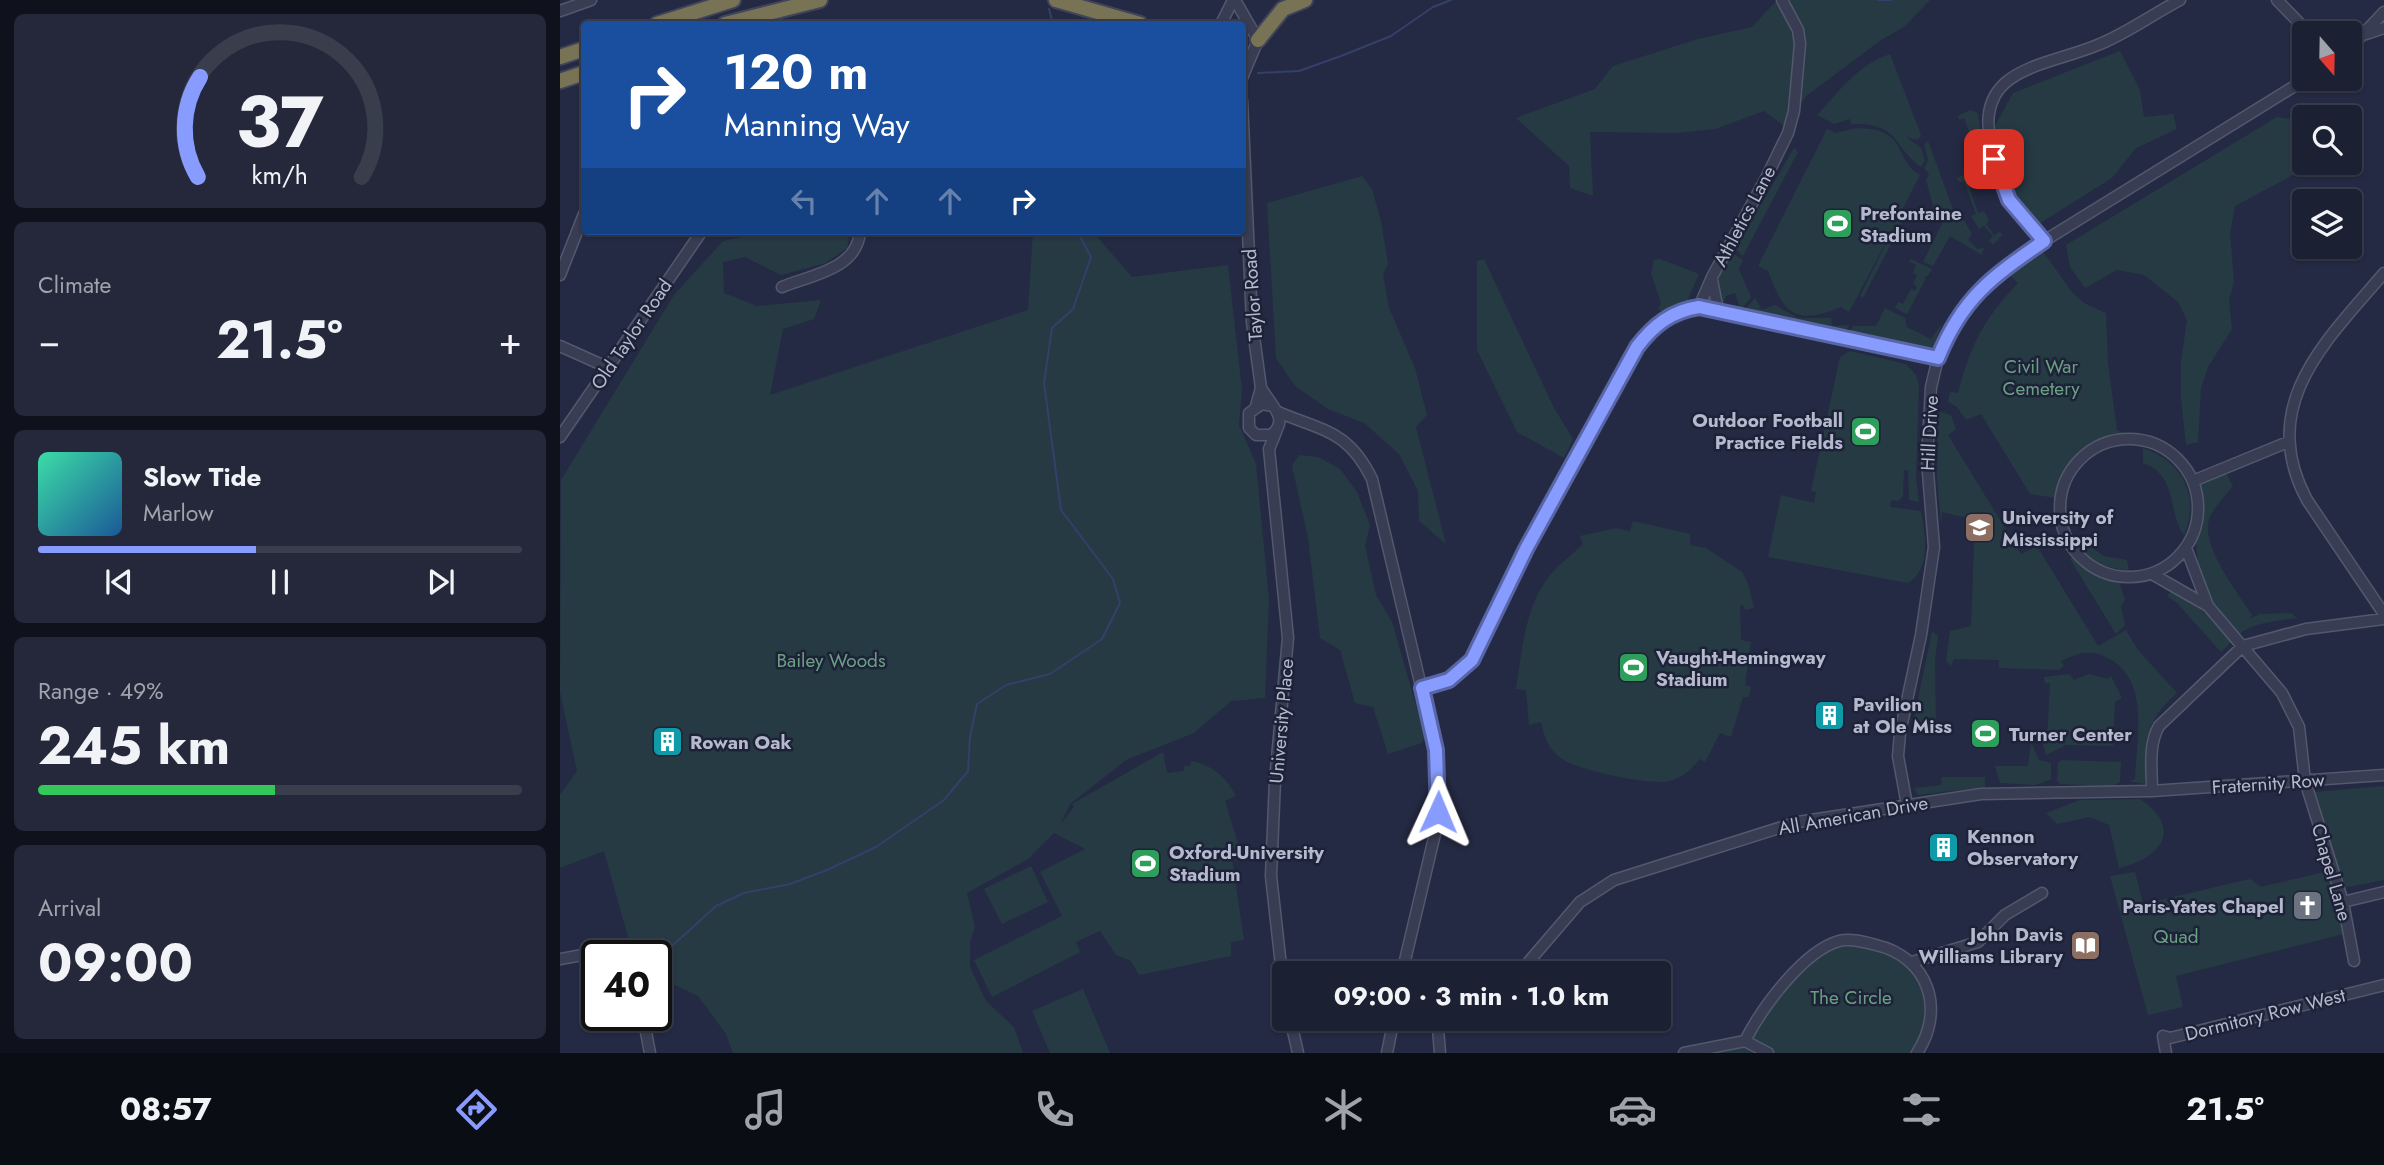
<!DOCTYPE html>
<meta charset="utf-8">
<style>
body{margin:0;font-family:Jost,sans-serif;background:#24283a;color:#f1f3f6;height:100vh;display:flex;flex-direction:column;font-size:26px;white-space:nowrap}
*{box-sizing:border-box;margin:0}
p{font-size:23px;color:#a0a3ac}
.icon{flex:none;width:38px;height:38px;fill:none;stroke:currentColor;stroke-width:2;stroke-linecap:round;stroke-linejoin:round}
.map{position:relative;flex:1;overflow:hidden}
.drawer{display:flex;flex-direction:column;gap:14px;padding:14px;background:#0f121c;width:560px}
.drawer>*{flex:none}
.guide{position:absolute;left:21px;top:21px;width:665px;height:214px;border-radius:7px;box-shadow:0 2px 5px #0004,0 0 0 2px #393e4d;background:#1a4fa0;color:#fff;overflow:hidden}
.needle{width:46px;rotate:160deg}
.fabs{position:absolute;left:1732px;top:21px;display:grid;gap:14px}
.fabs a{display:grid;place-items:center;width:70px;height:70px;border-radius:7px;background:#1b2032;box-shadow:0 2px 5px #0004,0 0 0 2px #393e4d;font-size:35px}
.speed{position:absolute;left:21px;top:940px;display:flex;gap:14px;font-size:35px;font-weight:700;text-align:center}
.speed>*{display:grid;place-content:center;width:91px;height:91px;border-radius:50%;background:#1b2032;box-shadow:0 2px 5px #0004,0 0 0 2px #393e4d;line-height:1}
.speed .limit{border:4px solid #111;border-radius:10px;background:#fff;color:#111}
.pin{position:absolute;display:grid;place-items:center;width:60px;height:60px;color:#fff;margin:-30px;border-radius:14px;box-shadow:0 4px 10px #0006}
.me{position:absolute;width:77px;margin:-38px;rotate:1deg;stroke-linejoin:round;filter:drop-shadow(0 0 5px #0008)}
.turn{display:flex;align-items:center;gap:24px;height:147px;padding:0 28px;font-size:32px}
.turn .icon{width:91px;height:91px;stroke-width:2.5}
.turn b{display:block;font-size:49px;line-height:60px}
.lanes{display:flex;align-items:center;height:66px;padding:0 28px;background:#0003;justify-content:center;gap:35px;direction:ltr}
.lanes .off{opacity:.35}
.big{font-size:52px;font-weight:700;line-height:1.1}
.drawer .card{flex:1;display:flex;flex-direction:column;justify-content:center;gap:10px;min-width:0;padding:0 24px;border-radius:10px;background:#24283a}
.drawer .dial{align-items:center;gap:0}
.dial svg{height:182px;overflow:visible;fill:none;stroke:#393e4d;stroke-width:7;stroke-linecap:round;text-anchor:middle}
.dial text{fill:#f1f3f6;stroke:none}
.song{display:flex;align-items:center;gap:21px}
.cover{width:84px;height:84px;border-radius:10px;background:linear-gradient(135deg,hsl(160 70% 55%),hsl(210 70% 35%))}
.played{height:7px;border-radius:4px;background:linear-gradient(90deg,#889cff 45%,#393e4d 45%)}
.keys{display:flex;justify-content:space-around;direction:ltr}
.heat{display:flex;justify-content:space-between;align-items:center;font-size:38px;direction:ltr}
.charge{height:10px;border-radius:5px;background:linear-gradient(90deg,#34c759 49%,#393e4d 0)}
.trip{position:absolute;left:712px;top:961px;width:399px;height:70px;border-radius:7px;background:#1b2032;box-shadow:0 2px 5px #0004,0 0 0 2px #393e4d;font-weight:700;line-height:70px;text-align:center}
.menu{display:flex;height:112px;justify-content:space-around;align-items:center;background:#0b0d14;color:#a0a3ac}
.menu .icon{width:49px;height:49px}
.menu .active{color:#889cff}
.menu b{font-size:32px;color:#f1f3f6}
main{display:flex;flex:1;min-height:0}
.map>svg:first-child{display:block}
</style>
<main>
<section class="drawer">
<div class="card dial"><svg viewBox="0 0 100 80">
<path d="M14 69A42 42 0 1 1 86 69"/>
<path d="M14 69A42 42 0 0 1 15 25" stroke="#889cff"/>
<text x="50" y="56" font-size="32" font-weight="700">37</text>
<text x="50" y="72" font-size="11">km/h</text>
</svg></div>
<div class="card"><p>Climate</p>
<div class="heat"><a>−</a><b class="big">21.5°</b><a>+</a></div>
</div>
<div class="card">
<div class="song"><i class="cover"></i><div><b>Slow Tide</b><p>Marlow</p></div></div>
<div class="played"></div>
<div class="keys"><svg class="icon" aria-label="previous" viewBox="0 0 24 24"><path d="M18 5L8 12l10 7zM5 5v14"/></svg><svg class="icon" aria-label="pause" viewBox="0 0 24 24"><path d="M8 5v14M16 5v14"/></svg><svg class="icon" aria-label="next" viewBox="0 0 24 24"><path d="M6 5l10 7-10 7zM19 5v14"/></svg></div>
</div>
<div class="card"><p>Range · 49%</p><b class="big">245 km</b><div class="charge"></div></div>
<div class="card"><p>Arrival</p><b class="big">09:00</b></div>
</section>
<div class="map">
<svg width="1824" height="1053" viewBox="0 0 1824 1053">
<rect width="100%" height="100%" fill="#242a43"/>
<path fill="#263a44" d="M1217,0h153l-26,27 -23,13 -75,56 -20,31 -22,-16 -49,18 -38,4 -87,-1 3,64 -23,-8 -1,-22 -53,-48 79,-29 18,-23 85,-27 54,-12z
M1560,51l20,39 4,27 29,-3 4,15 -41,19 -24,30 -72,45 -23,-17 -13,-29 -11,-47 20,-37z
M1330,54l31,81 -3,5 -12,-3 15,11 4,12 -4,7c-28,-20 -21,-45 -70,-43l-1,-5 -16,5 -17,-9c23,-24 40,-50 73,-61z
M1410,110l8,3 6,46 -8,3 -3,-4 5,-2 -14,-38 -5,2 -1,-4z
M1717,117l24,4 -8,54 -58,31 -5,27 4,49 -5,18 3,29 -24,38 -7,21 -3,54 -12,3 -5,-47v-37l6,-41 -9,-18 -34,-27 -27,-5 -32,18 -15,-21 -4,-22z
M1296,128c54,1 36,30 64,47l-24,47 4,-5 4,2 -41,79 -3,-2 35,-71 -46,87 -8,-5c-47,19 -57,7 -73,-36l-10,-5 69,-137 9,4z
M1368,141l29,79 6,-1 9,15 -4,5 9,10 7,-1 -2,7 -32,-19 -17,30 -10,-4 20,-40 -12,-7 2,-9 -7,-26 3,-6 -5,-6 4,-8 -4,-15z
M1234,148l4,4 -55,104 -8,-7z
M1408,173l4,4 -5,3 11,33 6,-2 5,9 -3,4 8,11 5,-3 4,2 -10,11 -4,-5 4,-4 -9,-10 -5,3 -8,-13 5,-2 -12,-32h-5l-3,-4z
M802,176l10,13 9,32 7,43 -5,10 6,34 26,60 12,47 -11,12 30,117 -27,-23 -1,-30 -19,-37 -35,-31 -36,-14 -33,-23 -19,-28 -9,-155z
M210,231l26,6 11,-6h43l-3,17 -21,15 -45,12 -36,-18 -22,5 1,31 33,13 64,-6 -7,19 -31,10 -13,66 258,-85 5,-79h59l40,46 96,-12 14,125 -3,35 17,39 13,135 -4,99 -34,3 -37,32 -68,27 -56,44 -9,19 13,-16 -2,-3 91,-52 4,21 17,-2v-5h6l2,-5c20,4 35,17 44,35l-11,5 14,46 -13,4 2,9 4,-1 12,81 -13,2v14l-92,19 -8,-14 -15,-6 -16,-24 -24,11 4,10 -88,45 -18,-37 88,-44 -22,-44 45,-23 -31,-16 -26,26 -61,34 8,34 -5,15v25l16,34 28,26 9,26h-290l-7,-19 -28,-38 -42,-20v-20l-23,-1 -29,-104 -44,17v-73l17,-24 -17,-79 1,-212 113,-185 49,-54z
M1484,253l28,39 12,11 22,10 2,50 9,67 6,3c-40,12 -57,24 -67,65l-26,-4 -49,-80 -15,6 -9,-13 -9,-5 2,-10 8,1c13,-49 25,-73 60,-110l-9,-8 2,-4 26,-17z
M1174,254l9,6 -4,9 12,28 -10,13 -6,-17 -9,3 -2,6 -4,-2c-4,-17 -1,-36 14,-46z
M924,259l70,149 19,31 -9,19 -47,-26 -40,-82v-89z
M1100,259l39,15 -13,30 -22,9 -6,-4 3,-6 -10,-30 3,-13z
M1351,259l21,10 -5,8 -2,-1v4l-18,34 -12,-6 3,-6 5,2 8,-15 4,2 2,-4 -4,-3 4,-9 -4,-2 3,-8 -7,-4z
M1195,298l7,12 13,-5 23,13h33l1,8 18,-1 -8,10 -99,-23z
M1325,308l20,10 2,9 24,12 12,-17 -10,25 -13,2 -72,-13 5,-10h23z
M1290,351l56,13 10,11 3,10 -3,92 3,25 -10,-2 -1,-30h-4l-1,26 -5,5 -7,-1 -1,7 31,4c4,22 11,58 -13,72l-140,-26 13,-62 33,8 2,-11 -5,-1 29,-134z
M1378,411l13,4 5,14 -8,6 73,119 16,-8 61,100 28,-16 12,20 39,43c-21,18 -31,35 -30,63 1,11 3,19 -3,28l-15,-3 6,-2c1,-39 16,-99 -27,-121 -17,-9 -30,-5 -47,3l3,5 -5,4 -60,-2v-8l-45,-1 -3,7 -5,-5 4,-30 21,-5 4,-106 -33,-8 -1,12 -4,-47z
M1583,448c39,14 58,47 41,87 -17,-24 -6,-60 -41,-72z
M739,455l19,2 22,12 17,23 13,33 -5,21 11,49 16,27 33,114 -3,7 -34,11 -15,-47 -18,-4 -15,-53 -20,-12 -12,-100 -16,-72z
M1666,473l7,13c-7,9 -18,20 -23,31 -12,26 28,76 42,98l-3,4 11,-5 31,-1 6,5c-18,3 -49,4 -61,20l-28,-32 -11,-50 -1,-15 6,-25 -2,-31z
M1073,521l57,13v11l16,3 36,24 6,11 6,25 -9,2 -2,-5 -3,1 1,34 10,2 -6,43 6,2 -2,10h-6l-12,40 -11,-4 -15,29 -5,-3c-9,10 -17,19 -31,22 -18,5 -91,-11 -107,-22 -13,-9 -18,-22 -21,-37l-12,3 -3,-35 -10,-1c6,-39 9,-84 35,-115 9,-11 22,-20 32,-30l-3,-8 36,-8 14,3z
M1523,542l21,14 23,4 2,11 -30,-6 -22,-17z
M1513,557l19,16 27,9 6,18 -4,6 4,19 -9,9 -46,-75z
M1612,590l39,27 20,25 -10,10 -44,-49 -10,-7z
M1372,631l6,5 -3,24 1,71 -24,-3z
M1510,674l4,6 15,-6 19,5 3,-3 11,22 -7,4 -2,44 -47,-1 -20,10 -4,-14 5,-1 3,-57h-5l-1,-6z
M1471,742l8,18 12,3v16l-15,6 -36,-2 -5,-17h33z
M1502,760l59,2 -1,20 -8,4 -52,-2 -3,-4 1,-18z
M1382,777h43v10l-67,8 -4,-7 27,-3z
M1824,786v94l-41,8 -29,-96z
M1580,799c44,30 21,59 -21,69l-10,-43 -19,-8 -33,7 -11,-11 34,-13z
M471,866l17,36 -46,22 -18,-35z
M1768,871l16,63 -168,42 7,31 -35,8 -38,-139 25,-4 8,32 107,-25 11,8z
M1280,941l65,15 25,45 -13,52h-233l61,-12 55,-75z
M523,989l27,64h-60l-18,-42z"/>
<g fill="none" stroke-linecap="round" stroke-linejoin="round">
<path stroke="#343f6a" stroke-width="2" d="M1318,0h13
M489,9l4,15
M698,73l41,-2 42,-15 50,-20 42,-29 18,-7
M100,957l56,-51 28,-13 46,-9 37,-14 49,-23 68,-47 24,-29 2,-34 7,-33 29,-19 44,-11 52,-35 18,-36 -7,-24 -52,-69 -17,-127 8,-55 21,-19 18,-52 -14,-26"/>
<defs>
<path id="minor" d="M675,0l23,40 -16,38
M1717,0l32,33
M0,11l31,-11
M661,24l12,-24
M1806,34l18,-6
M1790,48l34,-36
M682,100l10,222 9,66 -5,18
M1484,241c-9,-15 -25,-26 -34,-41 -11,-15 -15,-38 -19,-55 -18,-79 56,-78 109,-101 27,-11 53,-30 80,-44
M1824,273c-58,68 -128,132 -77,227l77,114
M0,275l24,-61
M1152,280l6,30
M222,287c29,-12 76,-18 78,-56
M1139,307l13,-30 54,-99 22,-45 6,-22 6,-67 -2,-14 -16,-30
M0,346l49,22
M701,388c9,16 30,32 10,47h-15l-7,-7v-15l13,-9 11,2
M718,412c45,19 70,18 94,67l64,271 3,26 -1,45 -36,152
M716,432l-7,17 19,189 -13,142 -4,96 13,117
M0,437l142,-206
M1500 508a69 69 0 1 1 138 0a69 69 0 1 1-138 0Z
M1633,481l95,-39
M1592,574l56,32 -22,-58
M1648,606l74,87 17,34 6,54 38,121 11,59
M862,688c21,-4 36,-11 50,-27l55,-115 110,-199c16,-21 34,-36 62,-40l239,51
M1592,791c0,-22 -4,-46 7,-65l84,-80 63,-17 78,-10
M1347,805l-9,-49 2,-23 21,-98 13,-88 -7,-87 4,-73 7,-29 20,-41 33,-39 53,-37 262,-162
M1783,902l41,-10
M0,959l55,-10
M1352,962l66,-20 27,-27 37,-22
M955,973l11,-8 54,-63 34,-22 184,-58 183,-28 171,-3 232,-16
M730,1018l8,35
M85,1027l5,26
M1185,1041c16,-32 58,-90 94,-100 11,-3 26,1 37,4 52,12 70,64 41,108
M1185,1041l23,12
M827,1053l7,-35
M880,1053l-2,-24 3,-11
M1124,1053l61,-12
M1606,1053l-3,-17 7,2 214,-53"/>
<path id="highway" d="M496,0l84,24
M97,24l76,-24
M165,24l95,-24
M698,40l25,-31 22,-9
M0,57l24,-8
M0,81l24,-8"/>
</defs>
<use href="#minor" stroke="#53586d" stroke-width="13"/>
<use href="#highway" stroke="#40455a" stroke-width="18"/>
<use href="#minor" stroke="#383d53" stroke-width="10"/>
<use href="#highway" stroke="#797355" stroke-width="14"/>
</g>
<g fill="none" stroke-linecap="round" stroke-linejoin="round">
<defs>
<path id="route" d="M878,812l-2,-62 -14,-62 27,-8 23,-20 54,-111 111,-202c16,-21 34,-36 62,-40l239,51c24,-60 54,-81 106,-117l-35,-41 -15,-41"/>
</defs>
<use href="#route" stroke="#5865a6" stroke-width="18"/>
<use href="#route" stroke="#889cff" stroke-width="12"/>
</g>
<defs>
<symbol id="stadium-square" viewBox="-11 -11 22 22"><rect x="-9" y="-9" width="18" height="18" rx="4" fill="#2e9e5b" stroke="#1d2238"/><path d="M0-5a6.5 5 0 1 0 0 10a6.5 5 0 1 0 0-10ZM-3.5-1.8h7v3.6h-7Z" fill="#fff"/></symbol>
<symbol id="university-square" viewBox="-11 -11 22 22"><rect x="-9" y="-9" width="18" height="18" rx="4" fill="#8d6e63" stroke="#1d2238"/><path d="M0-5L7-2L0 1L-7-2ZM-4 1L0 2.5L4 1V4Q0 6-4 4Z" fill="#fff"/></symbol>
<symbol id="building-square" viewBox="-11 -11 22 22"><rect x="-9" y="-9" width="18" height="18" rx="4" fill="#0f9aa8" stroke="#1d2238"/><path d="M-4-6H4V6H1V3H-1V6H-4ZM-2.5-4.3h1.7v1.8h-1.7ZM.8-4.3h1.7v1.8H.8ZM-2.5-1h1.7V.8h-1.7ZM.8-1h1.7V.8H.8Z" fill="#fff"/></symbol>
<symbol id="church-square" viewBox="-11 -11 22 22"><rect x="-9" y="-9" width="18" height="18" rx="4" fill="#6b7280" stroke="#1d2238"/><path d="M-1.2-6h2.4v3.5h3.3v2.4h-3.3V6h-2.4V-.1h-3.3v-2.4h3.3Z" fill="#fff"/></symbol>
<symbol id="library-square" viewBox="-11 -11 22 22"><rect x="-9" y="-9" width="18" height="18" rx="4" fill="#8d6e63" stroke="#1d2238"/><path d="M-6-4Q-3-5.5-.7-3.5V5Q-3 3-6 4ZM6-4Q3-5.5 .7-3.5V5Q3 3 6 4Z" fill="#fff"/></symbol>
</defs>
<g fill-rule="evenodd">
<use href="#stadium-square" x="1260" y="206" width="35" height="35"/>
<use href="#stadium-square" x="1288" y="414" width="35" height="35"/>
<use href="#university-square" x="1402" y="510" width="35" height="35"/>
<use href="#stadium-square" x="1056" y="650" width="35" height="35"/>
<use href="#building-square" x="1252" y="698" width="35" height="35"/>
<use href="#stadium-square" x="1408" y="716" width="35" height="35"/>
<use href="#building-square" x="90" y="724" width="35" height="35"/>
<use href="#building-square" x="1366" y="830" width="35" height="35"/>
<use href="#stadium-square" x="568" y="846" width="35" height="35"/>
<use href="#church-square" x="1730" y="888" width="35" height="35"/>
<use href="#library-square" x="1508" y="928" width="35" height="35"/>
</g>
<g text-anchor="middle" stroke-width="5" stroke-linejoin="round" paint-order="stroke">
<g font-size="19" font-weight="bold" fill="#b5b9cd" stroke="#1d2238" text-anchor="start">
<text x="1300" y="220">Prefontaine<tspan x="1300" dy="22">Stadium</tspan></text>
<text x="1283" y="427" text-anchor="end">Outdoor Football<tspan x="1283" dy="22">Practice Fields</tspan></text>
<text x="1442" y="524">University of<tspan x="1442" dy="22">Mississippi</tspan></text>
<text x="1096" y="664">Vaught-Hemingway<tspan x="1096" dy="22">Stadium</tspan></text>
<text x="1293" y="711">Pavilion<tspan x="1293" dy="22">at Ole Miss</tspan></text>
<text x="1449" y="741">Turner Center</text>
<text x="130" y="749">Rowan Oak</text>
<text x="1407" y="843">Kennon<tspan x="1407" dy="22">Observatory</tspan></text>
<text x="609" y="859">Oxford-University<tspan x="609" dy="22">Stadium</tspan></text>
<text x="1724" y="913" text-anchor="end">Paris-Yates Chapel</text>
<text x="1503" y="941" text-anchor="end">John Davis<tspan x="1503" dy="22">Williams Library</tspan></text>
</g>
<g font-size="19" fill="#b5b9cd" stroke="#1d2238">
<text transform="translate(1184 216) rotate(-62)" y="7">Athletics Lane</text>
<text transform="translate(692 295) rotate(-94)" y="7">Taylor Road</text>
<text transform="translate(71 334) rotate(-56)" y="7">Old Taylor Road</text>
<text transform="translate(1369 433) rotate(-87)" y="7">Hill Drive</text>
<text transform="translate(721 721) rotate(-85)" y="7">University Place</text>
<text transform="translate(1708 783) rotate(-4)" y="7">Fraternity Row</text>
<text transform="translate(1293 815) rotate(-10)" y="7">All American Drive</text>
<text transform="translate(1772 872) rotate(74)" y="7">Chapel Lane</text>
<text transform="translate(1705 1014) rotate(-14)" y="7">Dormitory Row West</text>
</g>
<g font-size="19" fill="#6aa082" stroke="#1d2238">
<text x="1481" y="373">Civil War<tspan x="1481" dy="22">Cemetery</tspan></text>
<text x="271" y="667">Bailey Woods</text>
<text x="1616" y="943">Quad</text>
<text x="1291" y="1004">The Circle</text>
</g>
</g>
</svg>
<div class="fabs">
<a><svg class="needle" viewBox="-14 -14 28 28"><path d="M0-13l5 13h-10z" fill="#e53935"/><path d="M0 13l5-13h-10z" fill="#a0a3ac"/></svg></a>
<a><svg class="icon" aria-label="search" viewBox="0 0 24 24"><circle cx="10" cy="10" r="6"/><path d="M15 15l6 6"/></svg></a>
<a><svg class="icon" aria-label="layers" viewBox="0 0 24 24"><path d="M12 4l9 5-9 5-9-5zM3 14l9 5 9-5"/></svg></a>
</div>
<div class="speed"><div class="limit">40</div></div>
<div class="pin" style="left:1434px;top:159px;background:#d93025"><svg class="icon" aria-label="arrive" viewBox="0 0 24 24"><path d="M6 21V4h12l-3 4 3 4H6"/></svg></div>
<svg class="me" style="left:878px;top:812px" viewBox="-20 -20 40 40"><path d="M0-17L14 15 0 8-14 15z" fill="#889cff" stroke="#fff" stroke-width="4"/></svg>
<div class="trip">09:00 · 3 min · 1.0 km</div>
<div class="guide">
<div class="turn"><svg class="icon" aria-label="right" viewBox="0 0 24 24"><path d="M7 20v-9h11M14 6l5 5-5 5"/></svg><div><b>120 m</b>Manning Way</div></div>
<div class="lanes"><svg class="icon off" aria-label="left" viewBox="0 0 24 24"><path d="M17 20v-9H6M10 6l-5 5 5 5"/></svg><svg class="icon off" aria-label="ahead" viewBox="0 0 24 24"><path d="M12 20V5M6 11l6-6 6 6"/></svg><svg class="icon off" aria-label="ahead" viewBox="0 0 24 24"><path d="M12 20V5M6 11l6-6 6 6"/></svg><svg class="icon" aria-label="right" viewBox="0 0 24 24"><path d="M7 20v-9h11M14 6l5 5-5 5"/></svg></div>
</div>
</div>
</main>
<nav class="menu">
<b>08:57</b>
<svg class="icon active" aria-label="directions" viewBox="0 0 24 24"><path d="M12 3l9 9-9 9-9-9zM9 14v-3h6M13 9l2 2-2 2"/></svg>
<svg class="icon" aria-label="music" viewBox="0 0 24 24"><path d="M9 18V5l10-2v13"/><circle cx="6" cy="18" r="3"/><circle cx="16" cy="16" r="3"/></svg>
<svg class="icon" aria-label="phone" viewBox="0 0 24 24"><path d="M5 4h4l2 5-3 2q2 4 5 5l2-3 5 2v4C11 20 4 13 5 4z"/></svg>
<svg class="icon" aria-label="climate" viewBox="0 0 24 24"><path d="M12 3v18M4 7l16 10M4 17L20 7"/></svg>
<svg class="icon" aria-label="car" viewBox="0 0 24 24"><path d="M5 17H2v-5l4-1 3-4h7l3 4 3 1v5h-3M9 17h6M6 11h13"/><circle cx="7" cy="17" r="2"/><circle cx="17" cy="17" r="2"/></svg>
<svg class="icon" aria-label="filters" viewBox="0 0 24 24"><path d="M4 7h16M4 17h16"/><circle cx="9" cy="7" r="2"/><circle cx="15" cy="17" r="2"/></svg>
<b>21.5°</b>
</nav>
